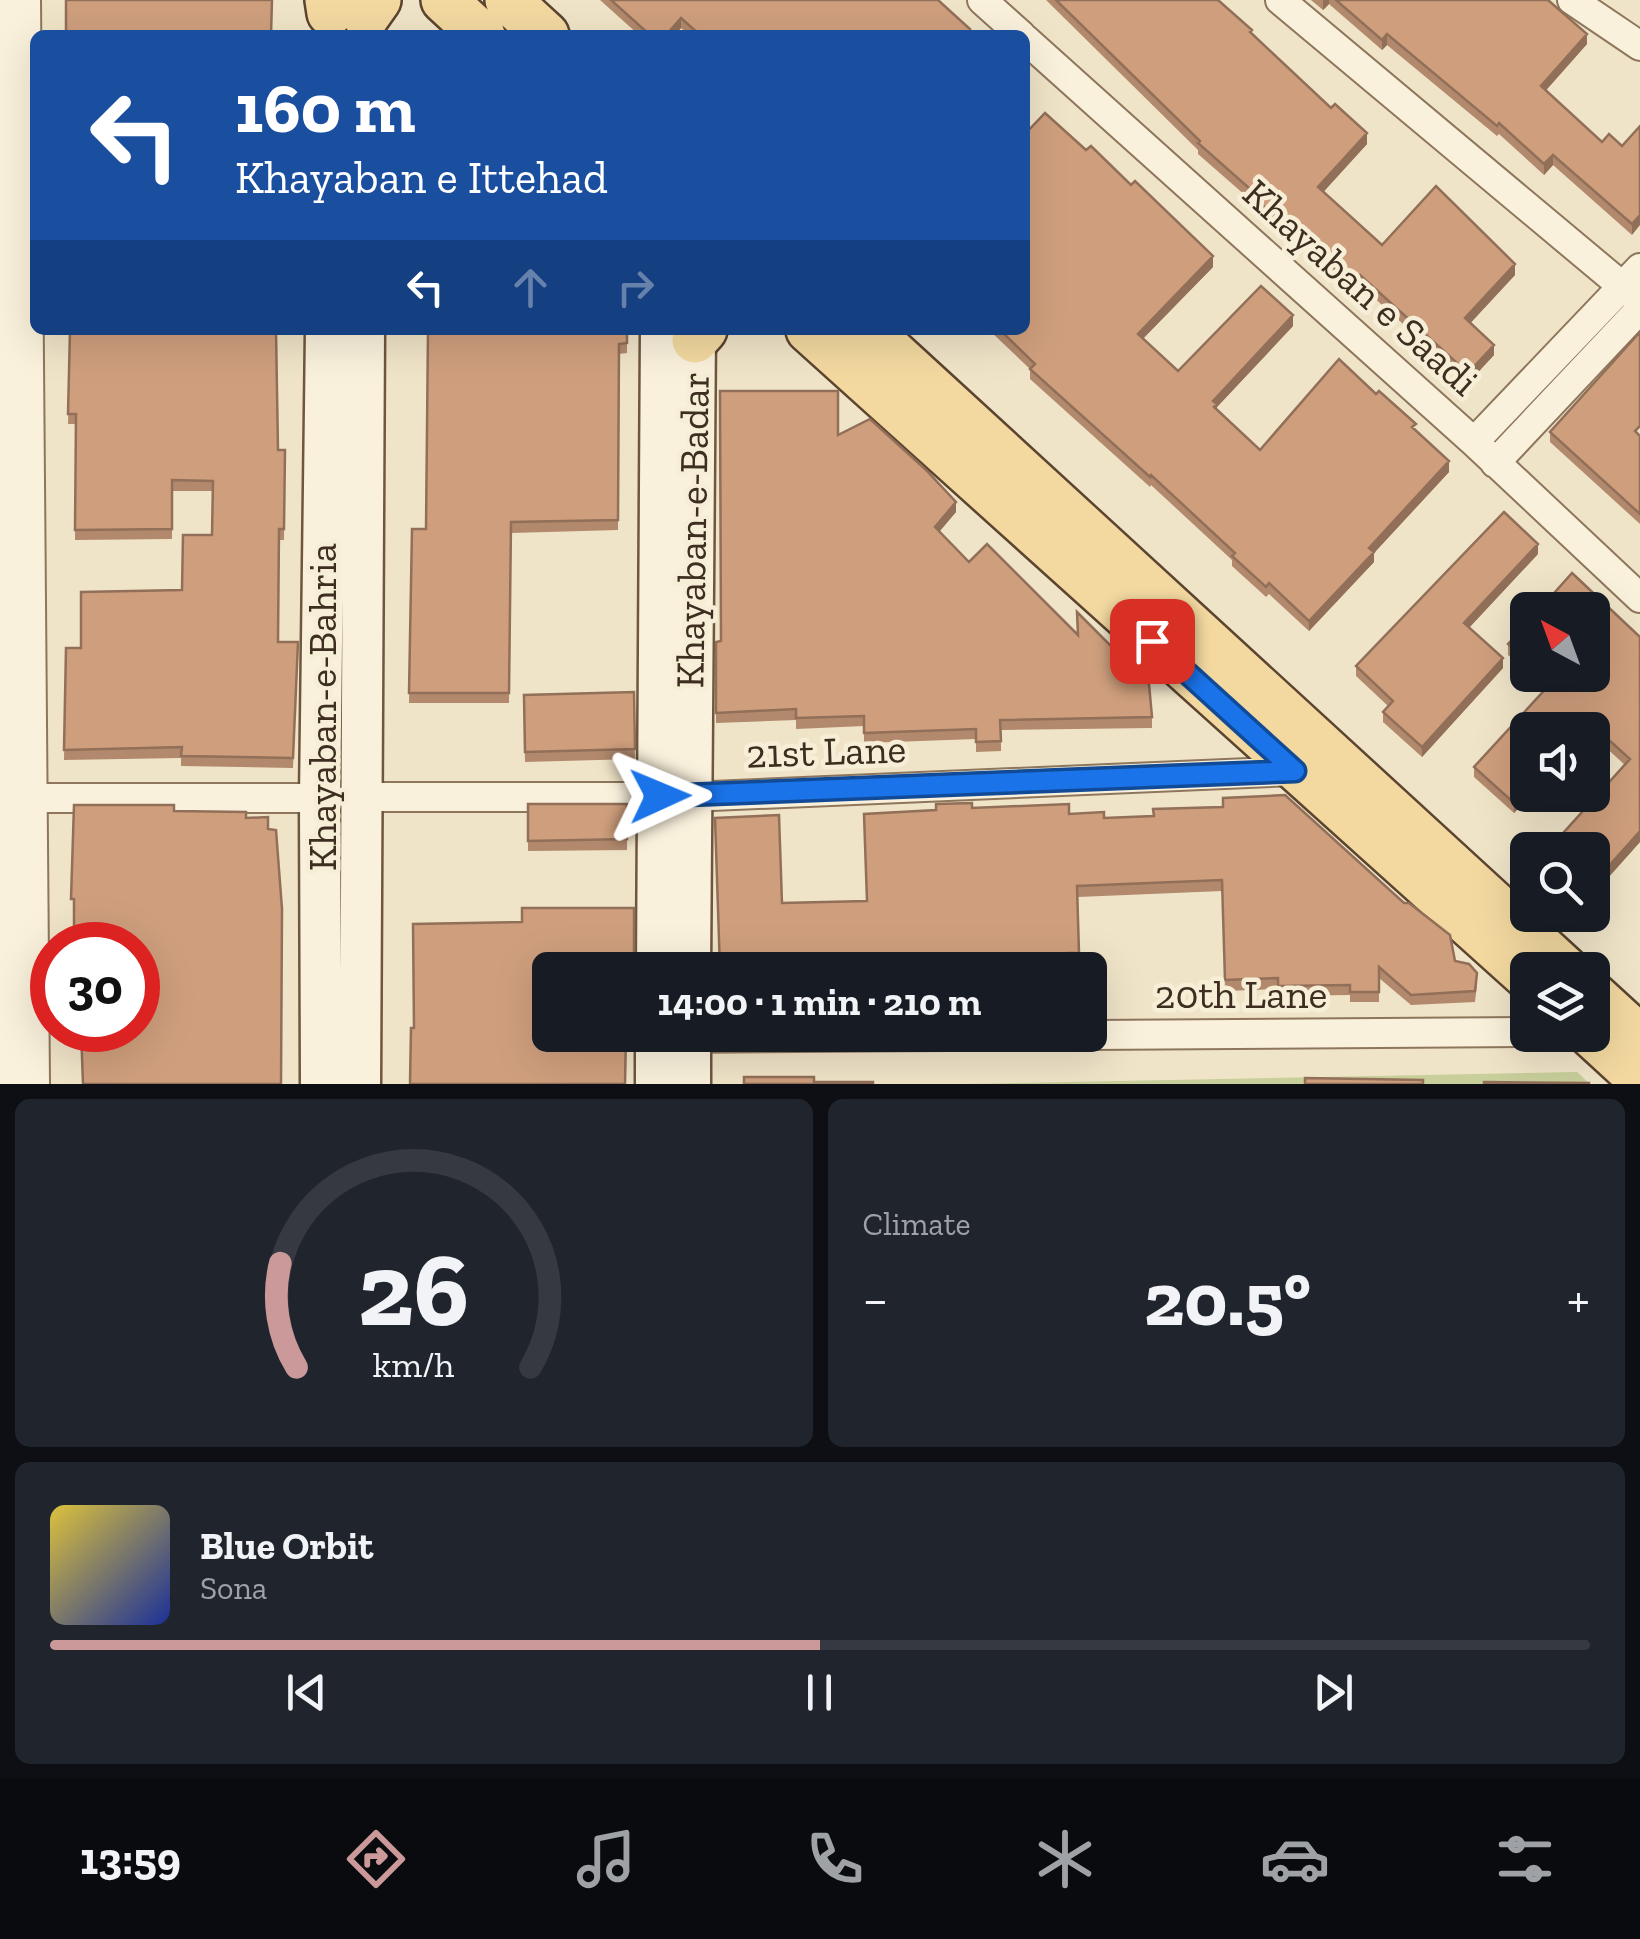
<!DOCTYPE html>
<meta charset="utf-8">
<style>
body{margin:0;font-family:"Zilla Slab",serif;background:#20242c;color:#f1f3f6;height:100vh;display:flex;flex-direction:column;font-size:38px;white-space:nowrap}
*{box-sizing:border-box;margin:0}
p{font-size:32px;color:#9ea1a6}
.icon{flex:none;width:55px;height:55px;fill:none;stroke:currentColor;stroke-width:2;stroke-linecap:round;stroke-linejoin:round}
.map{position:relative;height:1084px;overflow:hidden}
.panel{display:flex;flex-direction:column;gap:15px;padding:15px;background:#0d0f14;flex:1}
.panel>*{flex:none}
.banner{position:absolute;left:30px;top:30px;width:1000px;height:305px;border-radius:15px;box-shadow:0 10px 40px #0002;background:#1a4fa0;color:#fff;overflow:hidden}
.needle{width:65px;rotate:319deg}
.controls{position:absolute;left:1510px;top:592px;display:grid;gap:20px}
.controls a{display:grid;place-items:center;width:100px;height:100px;border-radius:15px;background:#171b24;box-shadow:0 10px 40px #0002;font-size:50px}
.speed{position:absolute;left:30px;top:922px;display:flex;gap:20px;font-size:50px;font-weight:700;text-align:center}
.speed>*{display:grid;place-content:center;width:130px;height:130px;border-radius:50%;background:#171b24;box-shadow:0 10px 40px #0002;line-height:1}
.speed .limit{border:15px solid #d22;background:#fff;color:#111}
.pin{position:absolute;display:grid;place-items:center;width:85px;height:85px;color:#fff;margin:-42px;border-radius:20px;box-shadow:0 5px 15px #0006}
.me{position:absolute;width:110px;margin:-55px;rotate:89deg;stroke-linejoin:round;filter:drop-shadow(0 0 8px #0008)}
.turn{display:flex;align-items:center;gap:35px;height:210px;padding:0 40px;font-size:45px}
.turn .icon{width:130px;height:130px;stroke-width:2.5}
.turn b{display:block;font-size:70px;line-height:85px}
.lanes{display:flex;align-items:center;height:95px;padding:0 40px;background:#0003;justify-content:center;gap:50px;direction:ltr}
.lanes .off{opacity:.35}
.big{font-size:75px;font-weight:700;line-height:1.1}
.panel .tile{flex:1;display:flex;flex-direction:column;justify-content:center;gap:15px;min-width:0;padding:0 35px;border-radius:15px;background:#20242c}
.panel .dial{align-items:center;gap:0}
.dial svg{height:260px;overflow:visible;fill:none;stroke:#363941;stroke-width:7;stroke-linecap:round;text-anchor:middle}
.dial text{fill:#f1f3f6;stroke:none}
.song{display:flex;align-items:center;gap:30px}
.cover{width:120px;height:120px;border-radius:15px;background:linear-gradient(135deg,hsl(50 70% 55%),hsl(230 70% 35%))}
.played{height:10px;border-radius:5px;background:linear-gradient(90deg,#cc999b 50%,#363941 50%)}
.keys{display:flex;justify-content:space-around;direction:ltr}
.heat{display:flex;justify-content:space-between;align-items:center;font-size:55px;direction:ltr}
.panel .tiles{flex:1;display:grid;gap:15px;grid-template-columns:1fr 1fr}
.tile:last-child{grid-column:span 2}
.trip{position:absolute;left:532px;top:952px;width:575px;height:100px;border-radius:15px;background:#171b24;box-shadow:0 10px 40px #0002;font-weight:700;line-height:100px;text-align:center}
.tab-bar{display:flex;height:160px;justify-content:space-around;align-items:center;background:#090b0e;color:#9ea1a6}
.tab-bar .icon{width:70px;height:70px}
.tab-bar .on{color:#cc999b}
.tab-bar b{font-size:45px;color:#f1f3f6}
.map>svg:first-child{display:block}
</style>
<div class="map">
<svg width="1640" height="1084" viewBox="0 0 1640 1084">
<rect width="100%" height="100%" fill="#f0e4c8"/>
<path fill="#c9cf9b" d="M1577,1072l13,12h-625z"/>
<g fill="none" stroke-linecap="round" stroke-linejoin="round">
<defs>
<path id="minor" d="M1,0l9,798 -1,286
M26,0l9,1084
M982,0l39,35
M1280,0l360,301
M1572,0l68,46
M1025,39l449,403 166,156
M1474,442l166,-174
M1495,463l145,-154
M360,797h329l606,-26
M17,798h303
M672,1038l856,-6"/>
<path id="secondary" d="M657,970l4,-640
M690,970l5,-640
M656,1035v49
M321,1084l-1,-286 6,-468
M360,1084l4,-754
M690,1084v-49"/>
<path id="primary" d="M328,0l2,13
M444,0l38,35
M508,0l38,35
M366,17l12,-17
M809,330l719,647
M868,330l698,640
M695,340l9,-10
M1592,994l48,44
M1592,1035l48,44"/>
</defs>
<use href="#minor" stroke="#8d765c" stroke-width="32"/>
<use href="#secondary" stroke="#6f573f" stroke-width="45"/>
<use href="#primary" stroke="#5b4430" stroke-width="50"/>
<use href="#minor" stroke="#faf1dc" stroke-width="28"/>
<use href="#secondary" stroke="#faf1dc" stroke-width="40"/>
<use href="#primary" stroke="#f3d9a0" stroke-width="45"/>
</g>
<path fill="#b2896c" d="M600,0h338l32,35h-281l-8,-7 -6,7h-36z
M1046,0h172l149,144 -44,48 59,53 133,30 -45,48 24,32 -26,28 -108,-98 -4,5 -52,-46 -3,4 -47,-40v-5l-56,-49v-4z
M1311,0h237l39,44 -41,46 56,52 20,4 18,-20 -8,109 -79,-70 -9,10 -45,-41 -2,2 -110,-91 -5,5 -53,-46 -6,6z
M1213,267l-70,71 35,33 115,-45 -76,81v3l43,40 156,-20 33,42 -75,81v9l-65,69 -40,-37 -3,3 -34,-31v-6l-81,-75 -1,2 -120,-108v-10l-41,-39h36z
M70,330l208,120h7l-1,90h-5l-1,102h20l-5,126 -112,-2v-8l-117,2 2,-112h15l101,-58 30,-55 1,-44h-41v48l-97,1 1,-116h-8z
M627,330v23l-8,1 -1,176 -107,3 -2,170h-100l3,-174h14z
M1550,432l90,4v88l-90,-82z
M838,435l118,77 -17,19 30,31 183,155v11l-151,2v21l-25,1v-13l-112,4v-17l-68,3v-9l-80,3v-81l5,-1z
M1538,554l-69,74 34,40 -81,89 -39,-35v-10l5,-6 -32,-30v-10z
M1528,623v49l-20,-17v-11z
M1640,637v205l-42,47 -6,-5v-34h-36v-9l69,-76 -33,-30v-5h-64v65h3l-17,18 -40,-36v-10l72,-78 -15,-14h61z
M634,692l1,67 -110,3 -1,-67z
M528,804h99v46l-99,1z
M972,808l97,6 35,4 351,143 22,23 -2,18 -64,3 -32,-27v24h-29v-7l-72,1v-7l-53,2 -3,-100 -144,6 1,66 -12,1v6h-347l62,-67 85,-2z"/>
<path fill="#916f58" d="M1323,0h6v4l-6,6z
M681,18v10l-6,7h-9z
M1387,34v11l-5,5v-10z
M1587,34v10l-46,52v-10z
M1367,133v11l-49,54v-11z
M1553,155v10l-9,10v-11z
M1640,215v10l-8,10v-11z
M1304,234v10l-3,4v-10z
M1213,256v11l-75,77v-10z
M1515,264v11l-50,54v-11z
M1360,275v10l-4,5v-11z
M1293,315v11l-76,81v7l-4,-13z
M1494,345v10l-26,28v-10z
M1449,461v11l-75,81v9l-65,69v-10l60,-73z
M956,502v10l-21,25v-10z
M1538,544v10l-74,79v-10z
M1503,658v10l-81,89v-10z
M1528,789v6h3l-17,18v-10z
M1640,831v11l-42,47v-11z"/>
<path fill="#cf9f7d" stroke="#916f58" stroke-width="2.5" d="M66,0h206l-1,35h-205z
M611,0h327l32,29 -5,6h-265l-19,-17 -15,17h-16z
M1056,0h162l34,30 -2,2 81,76 4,-4 32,29 -49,54 64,58 54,-59 79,78 -50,54 29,27 -26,28 -108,-98 -4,4 -52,-45 -3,4 -47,-40 3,-3 -59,-52 2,-2z
M1336,0h212l39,34 -46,52 61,56 7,-8 13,12 18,-20v89l-8,9 -79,-69 -9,9 -45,-41 -2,3 -110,-92 -5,6z
M1045,113l41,37 5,-4 40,39 4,-4 78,75 -75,78 40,37 83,-85 32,29 -80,86 4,3 -3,3 46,43 79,-91 37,35 3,-3 37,33 -4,3 37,34 -80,87 5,4 -65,69 -40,-38 -3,4 -34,-31 3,-3 -84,-78 -1,2 -120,-108 5,-5 -35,-34h25v-196z
M70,330h206l2,120h7l-1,79h-5l-1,113h20l-5,116 -112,-2 1,-9 -118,3 2,-102h15v-56l101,-2 1,-55h29l1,-54 -41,-1v49l-97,1 1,-116h-8z
M428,330h199v13l-8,1 -1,176 -107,2 -2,171h-100l3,-164h14z
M1640,332v94l-5,5 5,5v78l-90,-82z
M720,391h118v44l32,-16 55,50 31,33 -21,25 34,35 18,-18 91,91 -1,-23 72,72 3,33 -152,3 1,21 -25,1v-13l-112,4v-17l-68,2v-9l-80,4v-71l5,-1z
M1504,512l34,32 -74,79 39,35 -81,89 -39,-35 10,-11 -37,-35z
M1572,573l68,64v194l-42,47 -6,-4v-24h-26l-10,-9 74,-82 -42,-38 -8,9h-52v59l-14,14 -40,-36 77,-84 -9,-8h50v-65h-53z
M1528,623v39l-20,-18z
M634,692l1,57 -110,3 -1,-57z
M1285,795l119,108h5l41,32 5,26 14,3 8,9 -2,18 -64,4 -32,-28v25h-29v-7l-72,1v-8l-53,2 -3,-100 -145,6 2,67h-12v12h-10l1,5h-338l-5,-152 64,-3 3,88 85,-2 -3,-87 72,-4v-6l36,-1v5l97,-4v10l35,-2v6l50,-2 -1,-7 70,-2v-9z
M528,804h99v35l-99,2z
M74,805h100v6l72,1v6l22,-1v12l8,1 6,79 -1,175h-198l-2,-54h57v-85h-64v-46h-3z
M522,908h112v62h-84v65h76l-1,49h-215l1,-56h3l-1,-104 109,-2z
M744,1077h70v5h59v2h-129z
M1305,1078l118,2v4h-118z
M1484,1082l105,1v1h-105z"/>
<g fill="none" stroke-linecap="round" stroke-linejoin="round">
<defs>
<path id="route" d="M660,796l635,-25 -143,-130"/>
</defs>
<use href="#route" stroke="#114b97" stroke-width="25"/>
<use href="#route" stroke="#1a73e8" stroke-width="18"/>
</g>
<g text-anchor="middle" stroke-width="9" stroke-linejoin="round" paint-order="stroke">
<g font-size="40" fill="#3d2e20" stroke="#f7eed8">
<text transform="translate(1361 287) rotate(42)" y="14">Khayaban e Saadi</text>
<text transform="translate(692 530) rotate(-89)" y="14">Khayaban-e-Badar</text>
<text transform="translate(322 707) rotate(-90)" y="14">Khayaban-e-Bahria</text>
<text transform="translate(826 751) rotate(-2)" y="14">21st Lane</text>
<text x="1241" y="1008">20th Lane</text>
</g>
</g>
</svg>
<div class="controls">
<a><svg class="needle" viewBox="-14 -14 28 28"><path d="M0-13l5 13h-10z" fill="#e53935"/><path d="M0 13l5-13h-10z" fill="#9ea1a6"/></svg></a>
<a><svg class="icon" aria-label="sound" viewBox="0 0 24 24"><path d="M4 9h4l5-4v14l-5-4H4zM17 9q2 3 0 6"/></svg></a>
<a><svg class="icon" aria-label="search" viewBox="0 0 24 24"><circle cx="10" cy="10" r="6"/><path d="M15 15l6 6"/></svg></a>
<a><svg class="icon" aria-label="layers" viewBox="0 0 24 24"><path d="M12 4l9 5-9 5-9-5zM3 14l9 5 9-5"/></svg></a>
</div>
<div class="speed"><div class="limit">30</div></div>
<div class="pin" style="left:1152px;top:641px;background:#d93025"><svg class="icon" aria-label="arrive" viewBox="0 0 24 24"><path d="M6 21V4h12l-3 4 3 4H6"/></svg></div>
<svg class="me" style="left:660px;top:796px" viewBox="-20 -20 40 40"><path d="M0-17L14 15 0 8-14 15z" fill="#1a73e8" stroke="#fff" stroke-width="4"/></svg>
<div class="trip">14:00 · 1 min · 210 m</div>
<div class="banner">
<div class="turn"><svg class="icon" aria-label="left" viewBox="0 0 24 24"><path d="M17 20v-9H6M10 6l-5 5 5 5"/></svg><div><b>160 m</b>Khayaban e Ittehad</div></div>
<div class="lanes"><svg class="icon" aria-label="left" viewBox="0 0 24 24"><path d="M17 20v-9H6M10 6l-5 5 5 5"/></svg><svg class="icon off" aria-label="ahead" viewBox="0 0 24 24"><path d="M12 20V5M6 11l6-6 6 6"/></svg><svg class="icon off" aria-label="right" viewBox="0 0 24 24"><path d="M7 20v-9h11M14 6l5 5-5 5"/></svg></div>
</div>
</div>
<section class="panel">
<div class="tiles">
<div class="tile dial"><svg viewBox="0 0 100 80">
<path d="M14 69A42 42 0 1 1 86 69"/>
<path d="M14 69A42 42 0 0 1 9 37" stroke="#cc999b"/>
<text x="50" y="56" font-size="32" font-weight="700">26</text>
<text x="50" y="72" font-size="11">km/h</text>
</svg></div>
<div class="tile"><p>Climate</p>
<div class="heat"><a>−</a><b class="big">20.5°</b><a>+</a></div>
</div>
<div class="tile">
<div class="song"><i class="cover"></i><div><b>Blue Orbit</b><p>Sona</p></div></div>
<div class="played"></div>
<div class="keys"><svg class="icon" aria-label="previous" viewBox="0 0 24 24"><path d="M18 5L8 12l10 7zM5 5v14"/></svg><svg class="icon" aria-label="pause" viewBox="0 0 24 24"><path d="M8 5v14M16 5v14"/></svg><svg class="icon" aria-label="next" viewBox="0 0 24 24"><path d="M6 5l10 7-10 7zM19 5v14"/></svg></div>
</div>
</div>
</section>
<nav class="tab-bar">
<b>13:59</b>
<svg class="icon on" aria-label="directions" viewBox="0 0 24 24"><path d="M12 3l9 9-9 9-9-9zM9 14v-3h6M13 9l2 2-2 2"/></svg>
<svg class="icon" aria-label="music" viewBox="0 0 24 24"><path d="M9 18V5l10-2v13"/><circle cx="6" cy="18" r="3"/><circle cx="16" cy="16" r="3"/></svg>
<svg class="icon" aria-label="phone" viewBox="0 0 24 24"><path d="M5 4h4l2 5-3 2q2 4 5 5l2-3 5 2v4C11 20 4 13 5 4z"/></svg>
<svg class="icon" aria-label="climate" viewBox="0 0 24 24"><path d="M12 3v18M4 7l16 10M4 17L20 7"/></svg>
<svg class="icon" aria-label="car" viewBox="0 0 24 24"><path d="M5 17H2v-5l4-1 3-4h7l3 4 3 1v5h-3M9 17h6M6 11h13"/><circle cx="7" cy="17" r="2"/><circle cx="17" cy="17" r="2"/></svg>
<svg class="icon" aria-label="filters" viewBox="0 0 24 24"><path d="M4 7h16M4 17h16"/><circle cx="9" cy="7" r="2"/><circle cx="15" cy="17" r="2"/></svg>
</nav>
